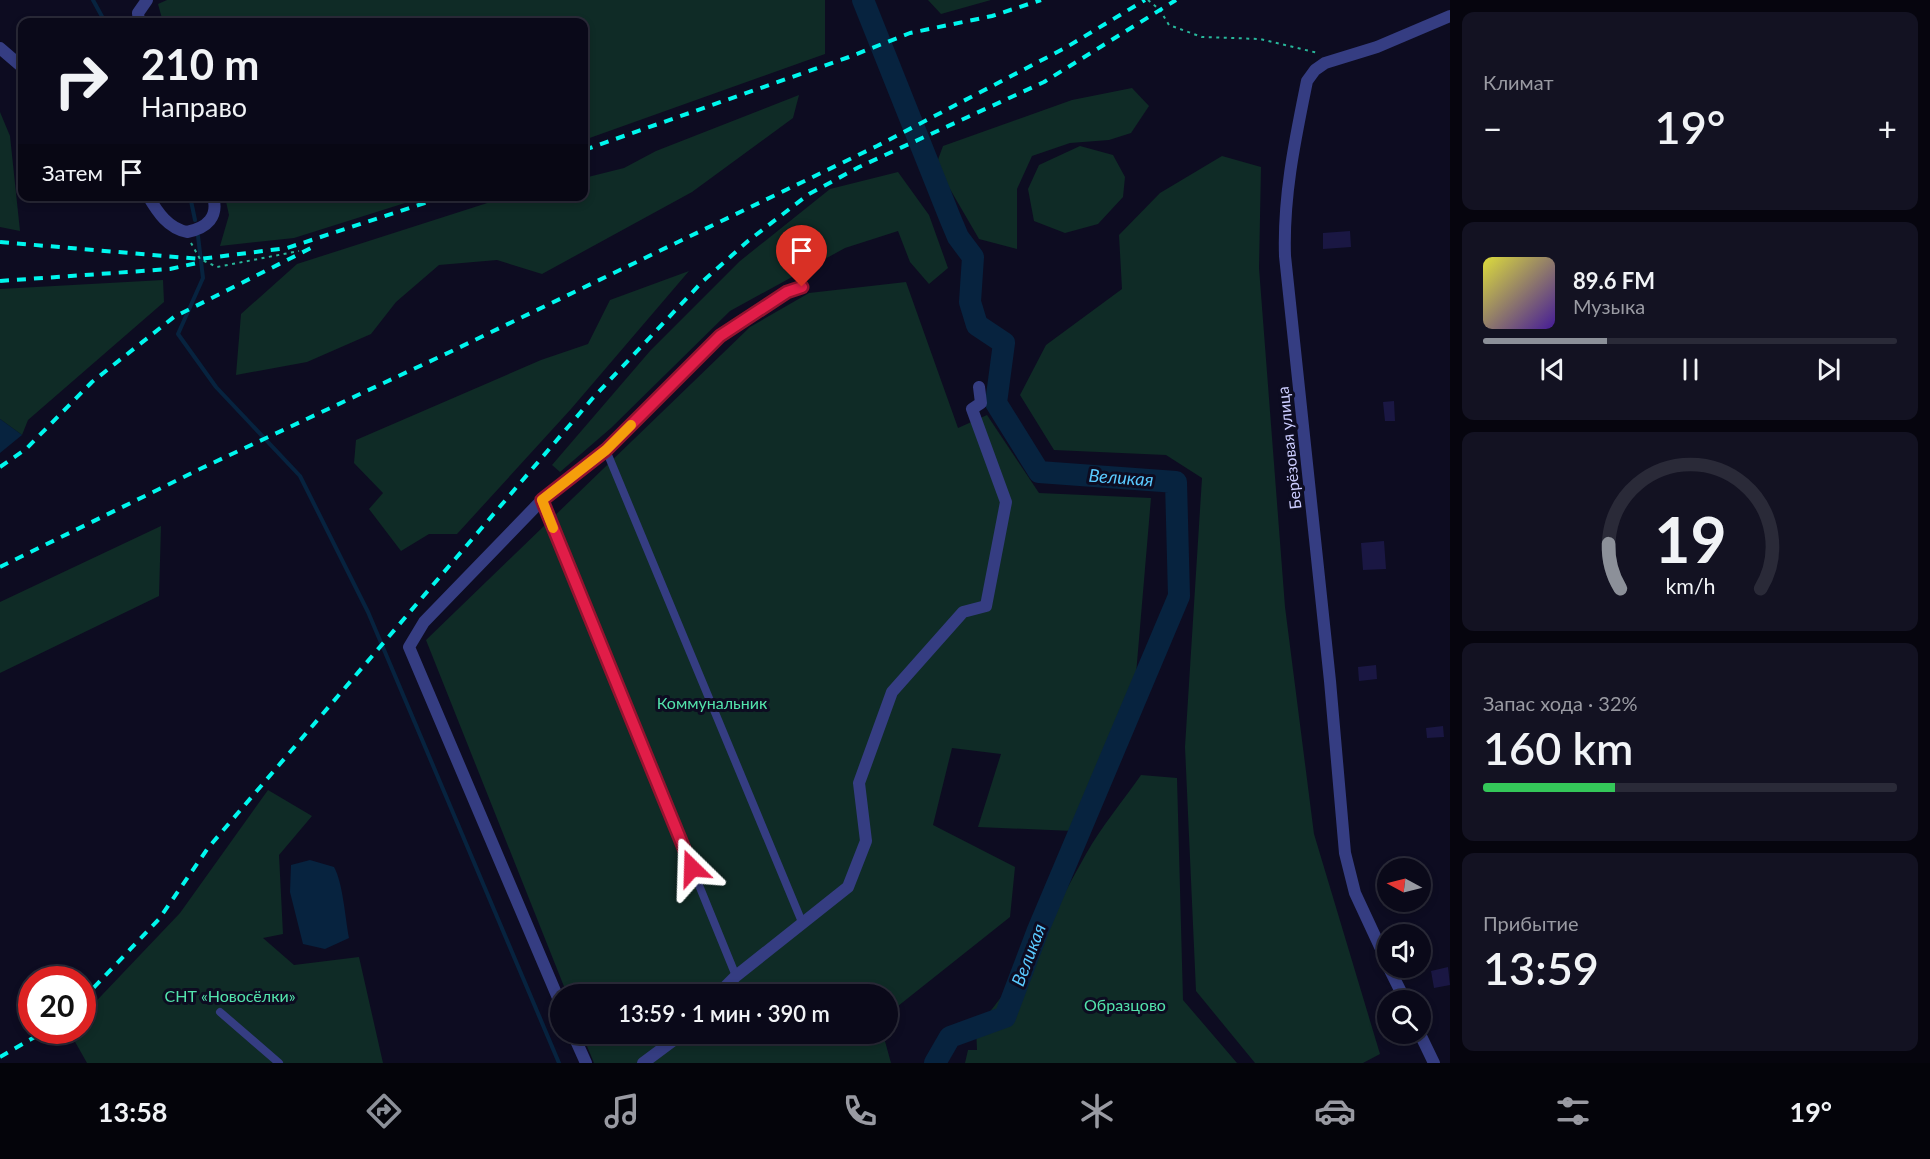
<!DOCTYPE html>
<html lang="ru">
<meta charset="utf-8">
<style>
body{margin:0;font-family:Lato,sans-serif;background:#131222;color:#f1f3f6;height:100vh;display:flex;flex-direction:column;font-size:22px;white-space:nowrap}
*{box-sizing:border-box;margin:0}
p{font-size:20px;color:#999aa2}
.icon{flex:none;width:33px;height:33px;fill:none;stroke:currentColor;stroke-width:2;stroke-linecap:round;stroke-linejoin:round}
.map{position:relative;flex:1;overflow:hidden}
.details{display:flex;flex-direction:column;gap:12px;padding:12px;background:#06050e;width:480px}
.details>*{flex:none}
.guide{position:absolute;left:18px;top:18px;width:570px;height:183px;border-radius:12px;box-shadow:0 3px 9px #0003,0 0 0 2px #2a2a38;background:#0a0919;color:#f1f3f6;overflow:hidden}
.needle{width:39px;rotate:277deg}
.controls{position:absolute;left:1377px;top:858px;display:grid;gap:12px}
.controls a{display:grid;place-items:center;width:54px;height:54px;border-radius:50%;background:#0a0919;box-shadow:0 3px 9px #0003,0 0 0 2px #2a2a38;font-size:30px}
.speed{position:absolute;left:18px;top:966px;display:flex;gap:12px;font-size:30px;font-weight:700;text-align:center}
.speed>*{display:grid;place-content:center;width:78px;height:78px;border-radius:50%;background:#0a0919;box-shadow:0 3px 9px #0003,0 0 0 2px #2a2a38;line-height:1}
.speed .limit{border:9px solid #d22;background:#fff;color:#111}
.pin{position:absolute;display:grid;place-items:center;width:51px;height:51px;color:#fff;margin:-62px -26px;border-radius:50% 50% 50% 0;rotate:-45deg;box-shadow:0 0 6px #0007}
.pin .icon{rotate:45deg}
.me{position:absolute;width:66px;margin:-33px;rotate:338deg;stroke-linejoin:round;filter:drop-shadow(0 0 4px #0008)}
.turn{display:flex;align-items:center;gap:21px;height:126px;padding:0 24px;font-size:27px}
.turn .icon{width:78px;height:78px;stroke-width:2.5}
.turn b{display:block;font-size:42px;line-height:51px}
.then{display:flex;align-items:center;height:57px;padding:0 24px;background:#0003;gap:12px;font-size:22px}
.big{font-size:45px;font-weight:600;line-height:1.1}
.details .card{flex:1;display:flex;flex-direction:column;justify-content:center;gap:9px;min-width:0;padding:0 21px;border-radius:12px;background:#131222}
.details .dial{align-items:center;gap:0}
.dial svg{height:156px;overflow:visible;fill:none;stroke:#2a2a38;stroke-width:7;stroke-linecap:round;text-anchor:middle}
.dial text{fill:#f1f3f6;stroke:none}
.song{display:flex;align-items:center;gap:18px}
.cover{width:72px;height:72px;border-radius:9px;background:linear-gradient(135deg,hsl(60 70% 55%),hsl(260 70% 35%))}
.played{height:6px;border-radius:3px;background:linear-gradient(90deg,#8c9099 30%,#2a2a38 30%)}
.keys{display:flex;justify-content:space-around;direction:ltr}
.heat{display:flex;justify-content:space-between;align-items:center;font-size:33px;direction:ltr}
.charge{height:9px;border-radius:4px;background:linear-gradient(90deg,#34c759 32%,#2a2a38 0)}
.trip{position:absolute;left:550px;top:984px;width:348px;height:60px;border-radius:30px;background:#0a0919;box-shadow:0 3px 9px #0003,0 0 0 2px #2a2a38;font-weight:600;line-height:60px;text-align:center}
.tabs{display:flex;height:96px;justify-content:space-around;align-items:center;background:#04040a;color:#999aa2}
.tabs .icon{width:42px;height:42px}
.tabs .selected{color:#8c9099}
.tabs b{font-size:27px;color:#f1f3f6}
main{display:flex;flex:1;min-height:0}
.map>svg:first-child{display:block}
</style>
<main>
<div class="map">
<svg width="1450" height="1063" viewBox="0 0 1450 1063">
<rect width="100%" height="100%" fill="#0d0c21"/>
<path fill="#0f2b26" d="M167,0h658v54l-241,86v-118h-421l-5,-18z
M928,0h63l-50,14z
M1132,88l17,18 -18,27 -22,7 -39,3 -38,13 -15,33v60l-38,-10 -43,-74 7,-19 129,-46z
M799,95l-6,23 -101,74 -150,82 -45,-14 -58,5 -43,37 -25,32 -64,28 -71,13 5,-61 56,-50 209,-67 78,-1v-18l40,-10 32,-17z
M0,112l10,24 10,95 -20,-4z
M1080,146l33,9 12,22 -2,20 -25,27 -33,9 -31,-12 -6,-32 11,-24z
M1222,156l39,11 -2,101 26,339 29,227 66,220 -17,9h-108l-59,-72 -11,-244 17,-269 -36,-23 -112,-5 -34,-55 26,-50 76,-56 -3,-54 41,-42z
M898,172l31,43 19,53 -19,16 -19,-22 -12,-31 -53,17 -115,63 -119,117 -51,44 -8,-7 98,-114 90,-90 90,-72z
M225,197v-1l199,1 -130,41 -74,8 9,-31z
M689,271l-118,138 -114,125h-28l-28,17 -32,-42 14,-16 -29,-30 2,-23 185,-80 47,-16 22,-44z
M163,280l1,22 -136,118 -6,15 -22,-16v-130z
M906,282l52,146 29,-13 52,78 112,5 -17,200 -61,133 -95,-4 23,-73 -49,-6 -19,77 82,42 -5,50 -122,97v-20h-321l-141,-354 324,-313 59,-34z
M161,526l-2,70 -159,77v-71z
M1141,775l36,3 6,222 54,63h-272l3,-13h9l-1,-22c48,-54 75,-111 110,-174 15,-27 37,-53 55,-79z
M268,790l44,26 -33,39 4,79 -20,4 31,27 65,-8 24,106h-296l-18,-32 13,-1 1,-15 97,-102z
M582,1034h301l8,29h-297z"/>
<path fill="#07233f" d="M0,419l22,16 -22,18z
M310,860l24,7c9,16 11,50 15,71l-24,11 -22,-5 -13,-52 1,-27z"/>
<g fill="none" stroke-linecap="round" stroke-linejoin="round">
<path stroke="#07233f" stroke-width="4" d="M93,0l12,22
M190,196l5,24
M198,236l5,42 -25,56 38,53 84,89 68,136 191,451"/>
<path stroke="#07233f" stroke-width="22" d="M863,0l87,218 8,19 15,20 -3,45 7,23 27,18 -8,60 43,69 137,10 3,114 -141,334 -33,87 -55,20 -15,26"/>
</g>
<path fill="#1a1743" d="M1350,231l1,16 -28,2v-16z
M1394,401l1,20h-10l-2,-19z
M1384,541l2,28 -23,1 -2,-27z
M1376,665l1,14 -18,2 -1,-14z
M1443,726l1,11 -17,1 -1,-10z
M1448,967l2,18 -16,3 -3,-17z"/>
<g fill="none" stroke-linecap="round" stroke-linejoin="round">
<path stroke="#28b79b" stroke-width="2" stroke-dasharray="3 4.5" stroke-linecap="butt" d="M1148,0l12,10 9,15 33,12 58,2 58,14
M191,243l9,16 17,8 82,-16"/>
<path stroke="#353d82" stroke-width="8" d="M606,450l196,472
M542,500l194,476
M220,1012l59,51"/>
<path stroke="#353d82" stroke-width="12" d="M139,22l-1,-9 9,-13
M0,48l22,19
M148,196c10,17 20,32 39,36 20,-4 32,-15 26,-36
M1388,964l-33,-71 -10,-40 -15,-172 -45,-425c-2,-60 10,-116 22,-175l8,-11 10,-7 52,-16 73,-31
M1389,968l16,32
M718,994l18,-18 112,-89 18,-46 -7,-58 33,-91 71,-80 23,-6 20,-104 -34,-93 9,-6 -2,-16
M561,1005l-152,-358 15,-25 118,-122 64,-50 114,-114 67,-44 15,-5
M573,1034l13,29
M1420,1034l14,29
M643,1063l39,-29"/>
<path stroke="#00f7ee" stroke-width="4" stroke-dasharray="9 8" stroke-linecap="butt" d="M584,150l265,-93 61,-24 82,-17 49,-16
M0,242l200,17 87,-11 159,-52
M0,281l170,-12 27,-6
M0,467l26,-18 66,-67 82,-65 139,-70
M0,567l202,-99 250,-117 425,-205 188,-98 80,-48
M82,1000l77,-81 49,-71 384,-449 110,-117 46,-41 61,-47 50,-27 185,-85 132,-82
M0,1057l47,-27"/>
</g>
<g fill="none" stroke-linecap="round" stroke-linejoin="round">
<defs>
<path id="route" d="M692,868l-150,-368 64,-50 114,-114 67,-44 15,-5"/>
</defs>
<use href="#route" stroke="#92132f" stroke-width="15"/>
<use href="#route" stroke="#e11d48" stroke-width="10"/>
<path stroke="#f59e0b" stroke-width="10" d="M553,528l-11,-28 64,-50 25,-25"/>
</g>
<g text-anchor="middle" stroke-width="6" stroke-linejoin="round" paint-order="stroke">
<g font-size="16" fill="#cccdff" stroke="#0d0c21">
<text transform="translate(1289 448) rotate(-96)" y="6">Берёзовая улица</text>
</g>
<g font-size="16" fill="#53e4ac" stroke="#0d0c21">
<text x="712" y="709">Коммунальник</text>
<text x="230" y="1002">СНТ «Новосёлки»</text>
<text x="1125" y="1011">Образцово</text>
</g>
<g font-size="18" font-style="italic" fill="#5acaff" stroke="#0d0c21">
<text transform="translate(1121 478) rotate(4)" y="6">Великая</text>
<text transform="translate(1029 955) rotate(-69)" y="6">Великая</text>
</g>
</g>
</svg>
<div class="controls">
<a><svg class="needle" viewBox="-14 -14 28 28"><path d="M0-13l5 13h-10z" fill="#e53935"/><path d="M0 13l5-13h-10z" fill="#999aa2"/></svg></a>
<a><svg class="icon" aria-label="sound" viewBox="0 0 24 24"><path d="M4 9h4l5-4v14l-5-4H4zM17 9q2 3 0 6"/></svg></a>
<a><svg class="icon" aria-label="search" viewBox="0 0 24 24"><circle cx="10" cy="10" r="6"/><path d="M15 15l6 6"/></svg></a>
</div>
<div class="speed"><div class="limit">20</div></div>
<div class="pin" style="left:802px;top:287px;background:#d93025"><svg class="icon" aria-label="arrive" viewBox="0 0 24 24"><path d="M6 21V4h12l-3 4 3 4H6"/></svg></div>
<svg class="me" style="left:692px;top:868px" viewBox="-20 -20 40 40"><path d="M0-17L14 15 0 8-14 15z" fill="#e11d48" stroke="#fff" stroke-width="4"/></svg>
<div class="trip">13:59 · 1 мин · 390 m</div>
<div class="guide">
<div class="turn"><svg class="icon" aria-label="right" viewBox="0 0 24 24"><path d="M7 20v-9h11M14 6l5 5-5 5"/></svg><div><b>210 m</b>Направо</div></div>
<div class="then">Затем<svg class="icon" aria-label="arrive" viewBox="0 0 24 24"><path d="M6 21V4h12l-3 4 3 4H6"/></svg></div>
</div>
</div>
<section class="details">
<div class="card"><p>Климат</p>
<div class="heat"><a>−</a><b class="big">19°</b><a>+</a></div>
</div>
<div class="card">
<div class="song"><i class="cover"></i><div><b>89.6 FM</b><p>Музыка</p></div></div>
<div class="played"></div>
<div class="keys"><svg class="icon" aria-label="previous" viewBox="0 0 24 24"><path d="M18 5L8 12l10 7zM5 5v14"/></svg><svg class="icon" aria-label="pause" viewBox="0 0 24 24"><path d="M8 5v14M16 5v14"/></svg><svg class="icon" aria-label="next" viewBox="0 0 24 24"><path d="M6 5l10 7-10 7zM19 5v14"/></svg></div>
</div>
<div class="card dial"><svg viewBox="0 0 100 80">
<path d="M14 69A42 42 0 1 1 86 69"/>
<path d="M14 69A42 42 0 0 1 8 46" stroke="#8c9099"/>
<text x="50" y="56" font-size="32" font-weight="700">19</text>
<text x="50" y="72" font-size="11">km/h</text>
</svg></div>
<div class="card"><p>Запас хода · 32%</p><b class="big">160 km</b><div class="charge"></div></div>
<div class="card"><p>Прибытие</p><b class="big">13:59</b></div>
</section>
</main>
<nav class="tabs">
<b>13:58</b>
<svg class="icon selected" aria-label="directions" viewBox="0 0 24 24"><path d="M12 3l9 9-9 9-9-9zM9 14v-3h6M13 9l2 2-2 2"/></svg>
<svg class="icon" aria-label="music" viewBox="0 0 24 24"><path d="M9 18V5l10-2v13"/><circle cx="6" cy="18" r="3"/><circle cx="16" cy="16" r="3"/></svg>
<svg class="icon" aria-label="phone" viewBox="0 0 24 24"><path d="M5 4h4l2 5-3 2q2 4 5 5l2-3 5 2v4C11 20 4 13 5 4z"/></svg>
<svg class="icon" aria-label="climate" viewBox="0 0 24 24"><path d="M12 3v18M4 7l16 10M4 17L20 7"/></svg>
<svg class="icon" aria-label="car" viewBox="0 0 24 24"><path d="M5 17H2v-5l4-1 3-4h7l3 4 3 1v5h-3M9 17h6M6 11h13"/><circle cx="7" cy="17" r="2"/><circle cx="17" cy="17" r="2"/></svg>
<svg class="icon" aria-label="filters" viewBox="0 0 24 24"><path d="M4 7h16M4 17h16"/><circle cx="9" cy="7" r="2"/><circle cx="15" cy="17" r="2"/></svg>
<b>19°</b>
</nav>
